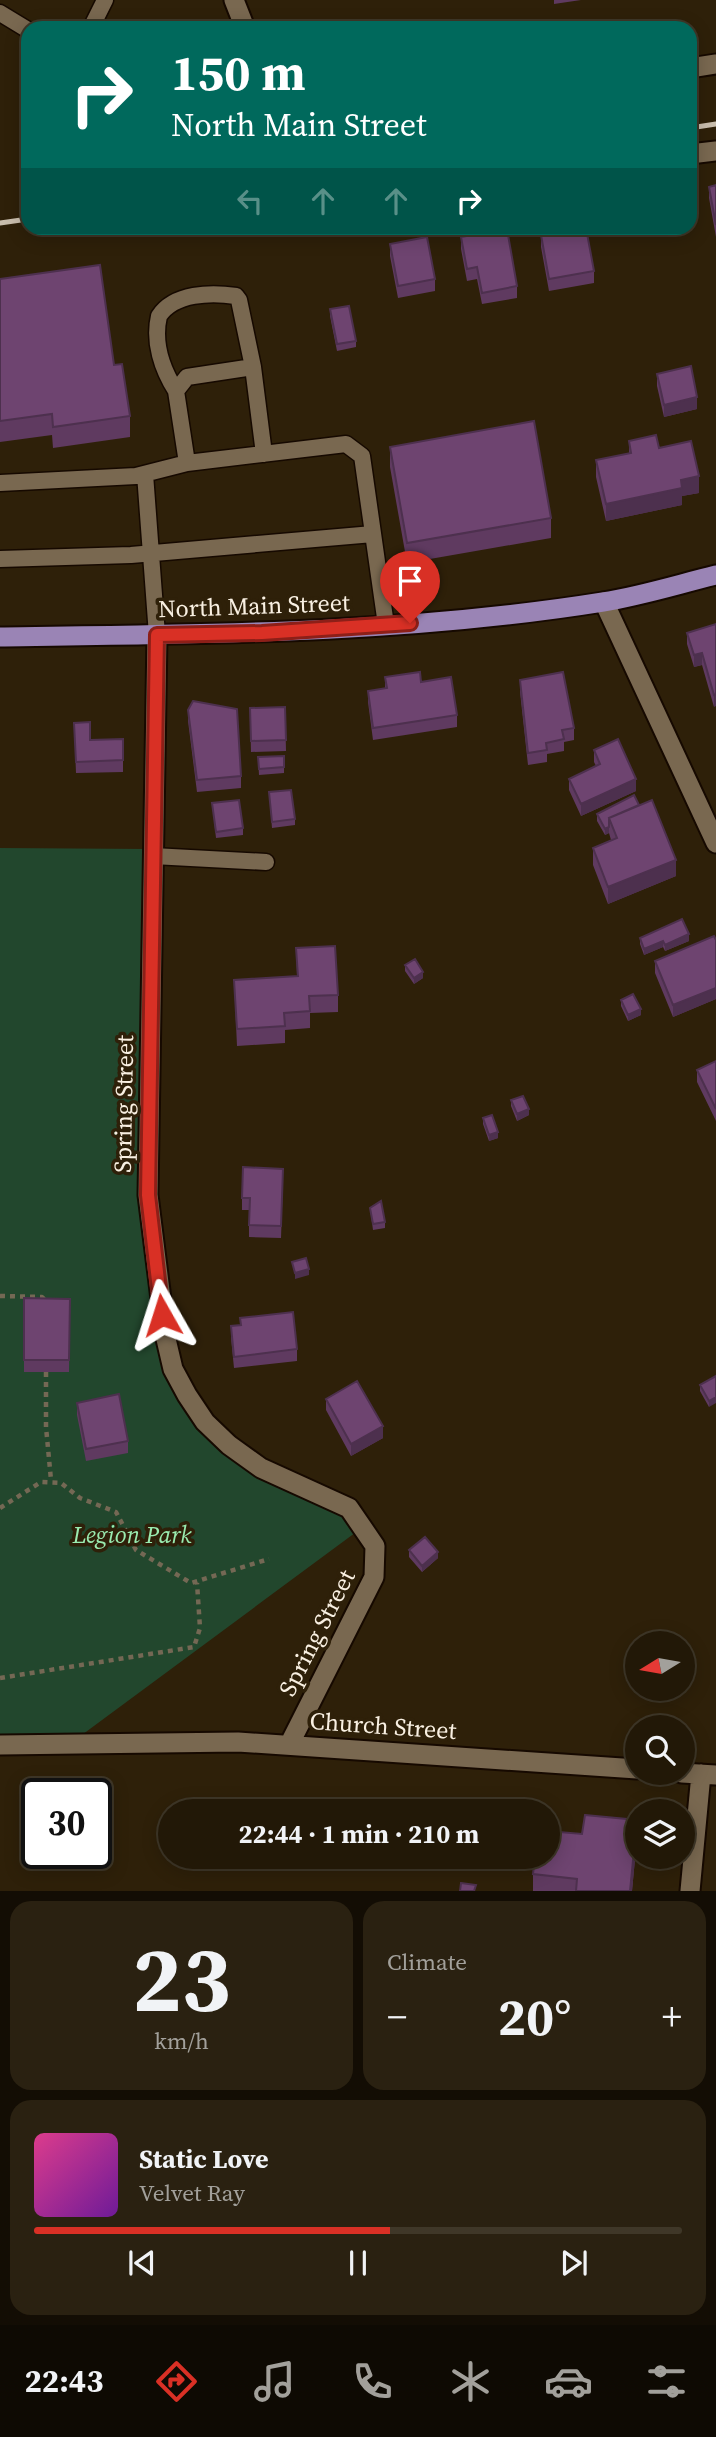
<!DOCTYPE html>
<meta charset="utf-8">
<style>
body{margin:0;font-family:"Source Serif 4",serif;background:#2a2111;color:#f1f3f6;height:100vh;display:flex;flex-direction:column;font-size:26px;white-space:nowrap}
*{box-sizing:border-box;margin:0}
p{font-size:23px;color:#a2a09b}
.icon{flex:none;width:38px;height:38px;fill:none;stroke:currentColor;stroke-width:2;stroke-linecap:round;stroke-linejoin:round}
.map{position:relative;height:1891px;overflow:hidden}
.sheet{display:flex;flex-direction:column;gap:10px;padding:10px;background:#130d04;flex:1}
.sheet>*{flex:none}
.top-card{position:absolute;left:21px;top:21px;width:676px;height:214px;border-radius:21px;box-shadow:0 4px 18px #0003,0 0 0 2px #3f3728;background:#00695c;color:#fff;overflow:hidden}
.needle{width:46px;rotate:259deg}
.controls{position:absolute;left:625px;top:1631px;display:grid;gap:14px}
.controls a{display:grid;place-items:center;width:70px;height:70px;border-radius:50%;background:#221807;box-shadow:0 4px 18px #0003,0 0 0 2px #3f3728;font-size:35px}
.speed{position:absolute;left:21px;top:1778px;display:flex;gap:14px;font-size:35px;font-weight:700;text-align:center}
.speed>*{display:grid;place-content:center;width:91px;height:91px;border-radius:50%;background:#221807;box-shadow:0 4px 18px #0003,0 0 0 2px #3f3728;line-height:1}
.speed .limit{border:4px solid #111;border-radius:10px;background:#fff;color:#111}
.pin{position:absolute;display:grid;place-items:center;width:60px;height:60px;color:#fff;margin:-72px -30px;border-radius:50% 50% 50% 0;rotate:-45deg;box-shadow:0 0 7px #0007}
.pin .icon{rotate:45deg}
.me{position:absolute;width:77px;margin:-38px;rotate:354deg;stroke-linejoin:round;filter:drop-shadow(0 0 5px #0008)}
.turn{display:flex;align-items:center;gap:24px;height:147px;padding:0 35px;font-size:32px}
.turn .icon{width:91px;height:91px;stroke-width:2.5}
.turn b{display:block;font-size:49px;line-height:60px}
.lanes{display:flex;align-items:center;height:66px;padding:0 35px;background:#0003;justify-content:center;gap:35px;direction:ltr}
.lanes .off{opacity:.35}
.big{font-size:52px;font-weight:700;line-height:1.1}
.sheet .card{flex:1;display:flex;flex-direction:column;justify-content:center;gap:10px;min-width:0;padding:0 24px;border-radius:21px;background:#2a2111}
.sheet .dial{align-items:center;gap:0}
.dial b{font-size:91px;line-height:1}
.song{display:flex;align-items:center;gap:21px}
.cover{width:84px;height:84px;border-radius:10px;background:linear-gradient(135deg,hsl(330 70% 55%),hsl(280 70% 35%))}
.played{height:7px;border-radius:4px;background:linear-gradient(90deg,#d93025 55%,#3f3728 55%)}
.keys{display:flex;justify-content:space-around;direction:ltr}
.heat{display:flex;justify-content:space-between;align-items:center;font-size:38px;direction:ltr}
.sheet .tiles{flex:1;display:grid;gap:10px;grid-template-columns:1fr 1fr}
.card:last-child{grid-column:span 2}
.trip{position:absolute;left:158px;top:1799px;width:402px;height:70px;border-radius:35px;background:#221807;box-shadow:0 4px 18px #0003,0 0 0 2px #3f3728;font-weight:700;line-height:70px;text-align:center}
.tabs{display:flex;height:112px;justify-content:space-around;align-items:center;background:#0e0a03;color:#a2a09b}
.tabs .icon{width:49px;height:49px}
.tabs .on{color:#d93025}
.tabs b{font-size:32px;color:#f1f3f6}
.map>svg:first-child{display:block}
</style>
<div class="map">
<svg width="716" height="1891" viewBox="0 0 716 1891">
<rect width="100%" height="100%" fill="#2e2009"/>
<path fill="#22472d" d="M0,848l149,1 -4,258 18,233 42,85 158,102 -288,213 -75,2z"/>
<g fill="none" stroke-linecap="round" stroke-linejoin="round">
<defs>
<path id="service" d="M0,13l28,17
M91,28l14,-28
M176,391c-14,-22 -23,-49 -17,-75 15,-23 52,-24 77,-20l3,4 14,67 11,87
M187,463l-11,-72 11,-14 66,-10
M145,474l12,161
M0,483l136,-7 51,-13 159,-19 16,12 24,169
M0,559l131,-4 242,-21
M153,856l113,6"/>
<path id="minor" d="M234,0l11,28
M690,68l26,-4
M690,154l26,-3
M604,602l112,241
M157,635l-9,560 18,144 7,30 14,26 18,27 24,23 32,23 88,40 26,38 -1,31 -85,168
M0,1745l238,-3 399,27
M682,1773l34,2
M690,1891l11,-117"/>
<path id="primary" d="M0,637c201,-3 403,-3 603,-35 38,-6 76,-18 113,-27"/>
</defs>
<use href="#service" stroke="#160900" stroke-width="19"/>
<use href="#minor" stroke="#160900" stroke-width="23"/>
<use href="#primary" stroke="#160900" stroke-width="23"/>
<path stroke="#746854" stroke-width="4.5" stroke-dasharray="5 5" stroke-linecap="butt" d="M0,1296l42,1 4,4
M46,1372v55l5,53
M0,1508l41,-26 20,1 19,15 36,14 20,38 55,33 78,-24
M0,1678l194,-31 6,-19 -3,-45"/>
<use href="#service" stroke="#796850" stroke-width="16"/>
<use href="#minor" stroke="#796850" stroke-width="19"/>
<use href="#primary" stroke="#9a84b5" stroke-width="19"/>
<path stroke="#c9beae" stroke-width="5" d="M690,128l26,-4
M0,223l28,-4"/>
</g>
<path fill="#5f3a60" d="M554,0h27l-27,4z
M716,185v52l-7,-39v-11z
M541,235l53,36v12l-45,8 -8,-44z
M461,237l56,49v12l-35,6 -5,-25 -10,2 -6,-32z
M390,244l45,35v12l-37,7 -8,-42z
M0,279l114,86 16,51v21l-77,11 -1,-13 -52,7z
M330,309l26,32v6l-19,4 -7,-35z
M657,374l40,35 -33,8 -7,-31z
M629,441l30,7 40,45 -17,3v9l-76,16 -10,-44v-17l33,-6z
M390,447l161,71v20l-144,25 -17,-96z
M716,624l-2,83 -12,-42 -8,2 -7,-23v-11z
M385,677l36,5 36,33v12l-84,13 -5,-38v-11l17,-3z
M520,680l54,48v12l-10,2v9l-17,3v8l-19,3 -8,-73z
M285,707l1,44 -35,1 -1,-44z
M188,710l53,66v12l-44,4 -9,-71z
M74,723l16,17 33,-1v33l-47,1z
M594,750l42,41 -55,25 -12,-26v-11l27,-13 -2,-4z
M284,756v17l-25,2 -1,-18z
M269,792l26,27v6l-23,3z
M634,795l42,81 -68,28 -15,-39v-17l18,-8 -2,-7 -4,2 -8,-14v-7z
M212,803l31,25v7l-27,3z
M640,938l49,3 -24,10 -2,-4 -19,8 -4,-11z
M716,940v59l-43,18 -18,-44v-12z
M296,948l42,47v17l-28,1v15l-25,2v13l-48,3 -3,-66 63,-4z
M405,965l18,13 -9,6 -9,-13z
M621,1000l20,15 -13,6 -7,-15z
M716,1061v60l-19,-39v-12z
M511,1100l18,15 -12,6 -6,-15z
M483,1118l15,20 -9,3 -6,-17z
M283,1181l-2,57 -32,-1v-27h-7v-12z
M370,1208l15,14v6l-12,2z
M24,1298l46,1 -1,73h-45z
M240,1318l57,31v12l-63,7 -3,-30v-12l9,-1z
M716,1376l-7,31 -9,-16v-6z
M326,1399l57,39 -32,18 -25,-46z
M77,1403l51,38v12l-42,8 -9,-46z
M409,1550l29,8 -16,14 -13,-15z
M637,1820v18l-5,53h-99v-17l49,-40z"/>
<path fill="#4d304e" d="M697,397v12l-33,8v-12z
M699,476v17l-17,3v9l-76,16v-17l75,-24z
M702,653v12l-8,2v-12z
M716,694v12l-2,1v-12z
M636,779v12l-55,25v-12z
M609,827v6l-4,2v-6z
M676,860v16l-68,28v-17z
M689,934v7l-24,10v-6z
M663,941v6l-19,8v-6z
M423,972v6l-9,6v-6z
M716,988v11l-43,18v-12z
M641,1009v6l-13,6v-6z
M529,1109v6l-12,6v-7z
M498,1132v6l-9,3v-6z
M309,1269v6l-14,4v-6z
M716,1397v6l-7,4v-6z
M383,1426v12l-32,18v-12z
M438,1552v6l-16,14v-6z
M637,1821v17l-5,53h-2z"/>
<path fill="#6e4470" stroke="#4d304e" stroke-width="2" d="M716,185v40l-7,-38z
M586,228l8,43 -45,8 -8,-44z
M507,229l10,57 -35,7 -5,-26 -10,2 -6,-32z
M427,237l8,42 -37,7 -8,-42z
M100,265l14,100 8,-1 8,52 -77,11 -1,-13 -52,7v-142z
M349,306l7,35 -19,3 -7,-35z
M691,366l6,31 -33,8 -7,-31z
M534,421l17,97 -144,25 -17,-96z
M656,435l3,13 32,-7 8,35 -18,4 1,8 -76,16 -10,-44 35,-7 -2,-12z
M716,624v70l-2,1 -12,-42 -8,2 -7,-22z
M420,672l1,10 30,-5 6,38 -84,13 -5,-37 19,-3 -2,-11z
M563,672l11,56 -12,2 2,9 -18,4 1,7 -19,3 -8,-73z
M193,701l44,8 4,67 -44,4 -9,-70z
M285,707l1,33 -35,1 -1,-33z
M90,722v18l33,-1v21l-47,2 -2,-39z
M618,739l18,40 -55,25 -12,-25 31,-15 -6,-14z
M284,756v11l-25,2 -1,-12z
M291,790l4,29 -23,3 -3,-30z
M634,795l5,10 -30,13v9l-4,2 -8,-15z
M239,800l4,28 -27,4 -4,-29z
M652,800l24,60 -68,27 -15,-39 24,-10 -8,-20z
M682,919l7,15 -24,11 -2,-4 -19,8 -4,-11z
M714,936l2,4v48l-43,17 -18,-44z
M335,946l3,49 -29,1 1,15 -26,2 1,13 -48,3 -3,-49 64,-4 -2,-28z
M415,959l8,13 -9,6 -9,-13z
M633,994l8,15 -13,6 -7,-15z
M716,1061v48l-19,-39z
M523,1096l6,13 -12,5 -6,-14z
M492,1115l6,17 -9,3 -6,-17z
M243,1167l40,2 -2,57 -32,-1 1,-27h-8z
M381,1201l4,21 -12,2 -3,-16z
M306,1258l3,11 -14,4 -3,-11z
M24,1298l46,1 -1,61h-45z
M293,1312l4,37 -63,8 -3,-31 10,-1 -1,-7z
M716,1376v21l-7,4 -9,-16z
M357,1381l26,45 -32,18 -25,-45z
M119,1394l9,47 -42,8 -9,-46z
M425,1537l13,15 -16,14 -13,-16z
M585,1815l52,5 -7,71h-54l1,-12 -44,-5 2,-17h13v-26l34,3z
M461,1883l15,2 -2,6h-14z"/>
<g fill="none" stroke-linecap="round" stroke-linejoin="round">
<defs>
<path id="route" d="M162,1315l-14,-120 9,-560 105,-2 148,-10"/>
</defs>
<use href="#route" stroke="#8d1f18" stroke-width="18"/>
<use href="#route" stroke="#d93025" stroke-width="12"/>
</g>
<g text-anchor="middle" stroke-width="7" stroke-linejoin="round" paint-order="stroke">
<g font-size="24" fill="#f9f0e2" stroke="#2e2009">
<text transform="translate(254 606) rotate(-2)" y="8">North Main Street</text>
<text transform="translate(124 1104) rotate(-89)" y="8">Spring Street</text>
<text transform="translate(317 1633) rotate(-63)" y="8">Spring Street</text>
<text transform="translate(383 1726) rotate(4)" y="8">Church Street</text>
</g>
<g font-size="24" font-style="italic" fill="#9aecb0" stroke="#2e2009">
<text x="132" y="1543">Legion Park</text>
</g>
</g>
</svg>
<div class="controls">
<a><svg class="needle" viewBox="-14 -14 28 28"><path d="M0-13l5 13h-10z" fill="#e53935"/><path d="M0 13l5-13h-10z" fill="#a2a09b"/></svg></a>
<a><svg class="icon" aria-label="search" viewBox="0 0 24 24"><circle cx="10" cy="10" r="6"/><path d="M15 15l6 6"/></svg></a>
<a><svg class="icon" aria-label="layers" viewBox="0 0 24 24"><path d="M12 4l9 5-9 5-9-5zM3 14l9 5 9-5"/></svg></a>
</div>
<div class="speed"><div class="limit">30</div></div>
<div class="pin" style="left:410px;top:623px;background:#d93025"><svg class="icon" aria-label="arrive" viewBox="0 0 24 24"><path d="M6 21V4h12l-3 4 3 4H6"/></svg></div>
<svg class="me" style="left:162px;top:1315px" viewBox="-20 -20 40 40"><path d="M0-17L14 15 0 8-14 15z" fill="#d93025" stroke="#fff" stroke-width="4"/></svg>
<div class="trip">22:44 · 1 min · 210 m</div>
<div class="top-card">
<div class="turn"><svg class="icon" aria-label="right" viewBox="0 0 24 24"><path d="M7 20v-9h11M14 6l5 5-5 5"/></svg><div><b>150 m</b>North Main Street</div></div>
<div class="lanes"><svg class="icon off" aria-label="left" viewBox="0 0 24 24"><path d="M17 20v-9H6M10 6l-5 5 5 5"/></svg><svg class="icon off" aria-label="ahead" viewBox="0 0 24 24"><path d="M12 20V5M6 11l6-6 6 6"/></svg><svg class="icon off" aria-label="ahead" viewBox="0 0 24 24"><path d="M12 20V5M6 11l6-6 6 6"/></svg><svg class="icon" aria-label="right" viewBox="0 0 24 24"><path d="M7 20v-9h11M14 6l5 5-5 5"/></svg></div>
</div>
</div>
<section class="sheet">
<div class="tiles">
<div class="card dial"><b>23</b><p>km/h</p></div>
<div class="card"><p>Climate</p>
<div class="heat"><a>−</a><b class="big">20°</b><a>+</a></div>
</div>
<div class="card">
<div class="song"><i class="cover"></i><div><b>Static Love</b><p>Velvet Ray</p></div></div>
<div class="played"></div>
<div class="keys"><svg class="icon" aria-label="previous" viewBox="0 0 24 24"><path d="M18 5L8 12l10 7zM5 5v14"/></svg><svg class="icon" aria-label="pause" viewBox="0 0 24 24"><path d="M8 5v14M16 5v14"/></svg><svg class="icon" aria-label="next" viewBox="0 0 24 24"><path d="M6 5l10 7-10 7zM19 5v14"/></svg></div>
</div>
</div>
</section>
<nav class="tabs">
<b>22:43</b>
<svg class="icon on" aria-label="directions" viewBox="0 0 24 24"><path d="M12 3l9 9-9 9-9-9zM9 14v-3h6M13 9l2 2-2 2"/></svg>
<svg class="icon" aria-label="music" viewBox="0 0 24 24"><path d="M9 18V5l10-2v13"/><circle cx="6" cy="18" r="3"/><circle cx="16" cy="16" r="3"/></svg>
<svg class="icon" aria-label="phone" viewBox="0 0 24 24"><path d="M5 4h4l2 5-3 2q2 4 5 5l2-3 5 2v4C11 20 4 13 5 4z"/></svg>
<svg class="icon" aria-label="climate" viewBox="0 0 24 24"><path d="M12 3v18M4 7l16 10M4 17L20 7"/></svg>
<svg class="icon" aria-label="car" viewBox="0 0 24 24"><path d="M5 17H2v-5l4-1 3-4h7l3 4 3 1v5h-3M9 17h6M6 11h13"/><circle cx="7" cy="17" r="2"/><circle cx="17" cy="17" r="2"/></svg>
<svg class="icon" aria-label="filters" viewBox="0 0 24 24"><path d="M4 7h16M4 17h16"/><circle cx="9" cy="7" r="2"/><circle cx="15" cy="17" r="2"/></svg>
</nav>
